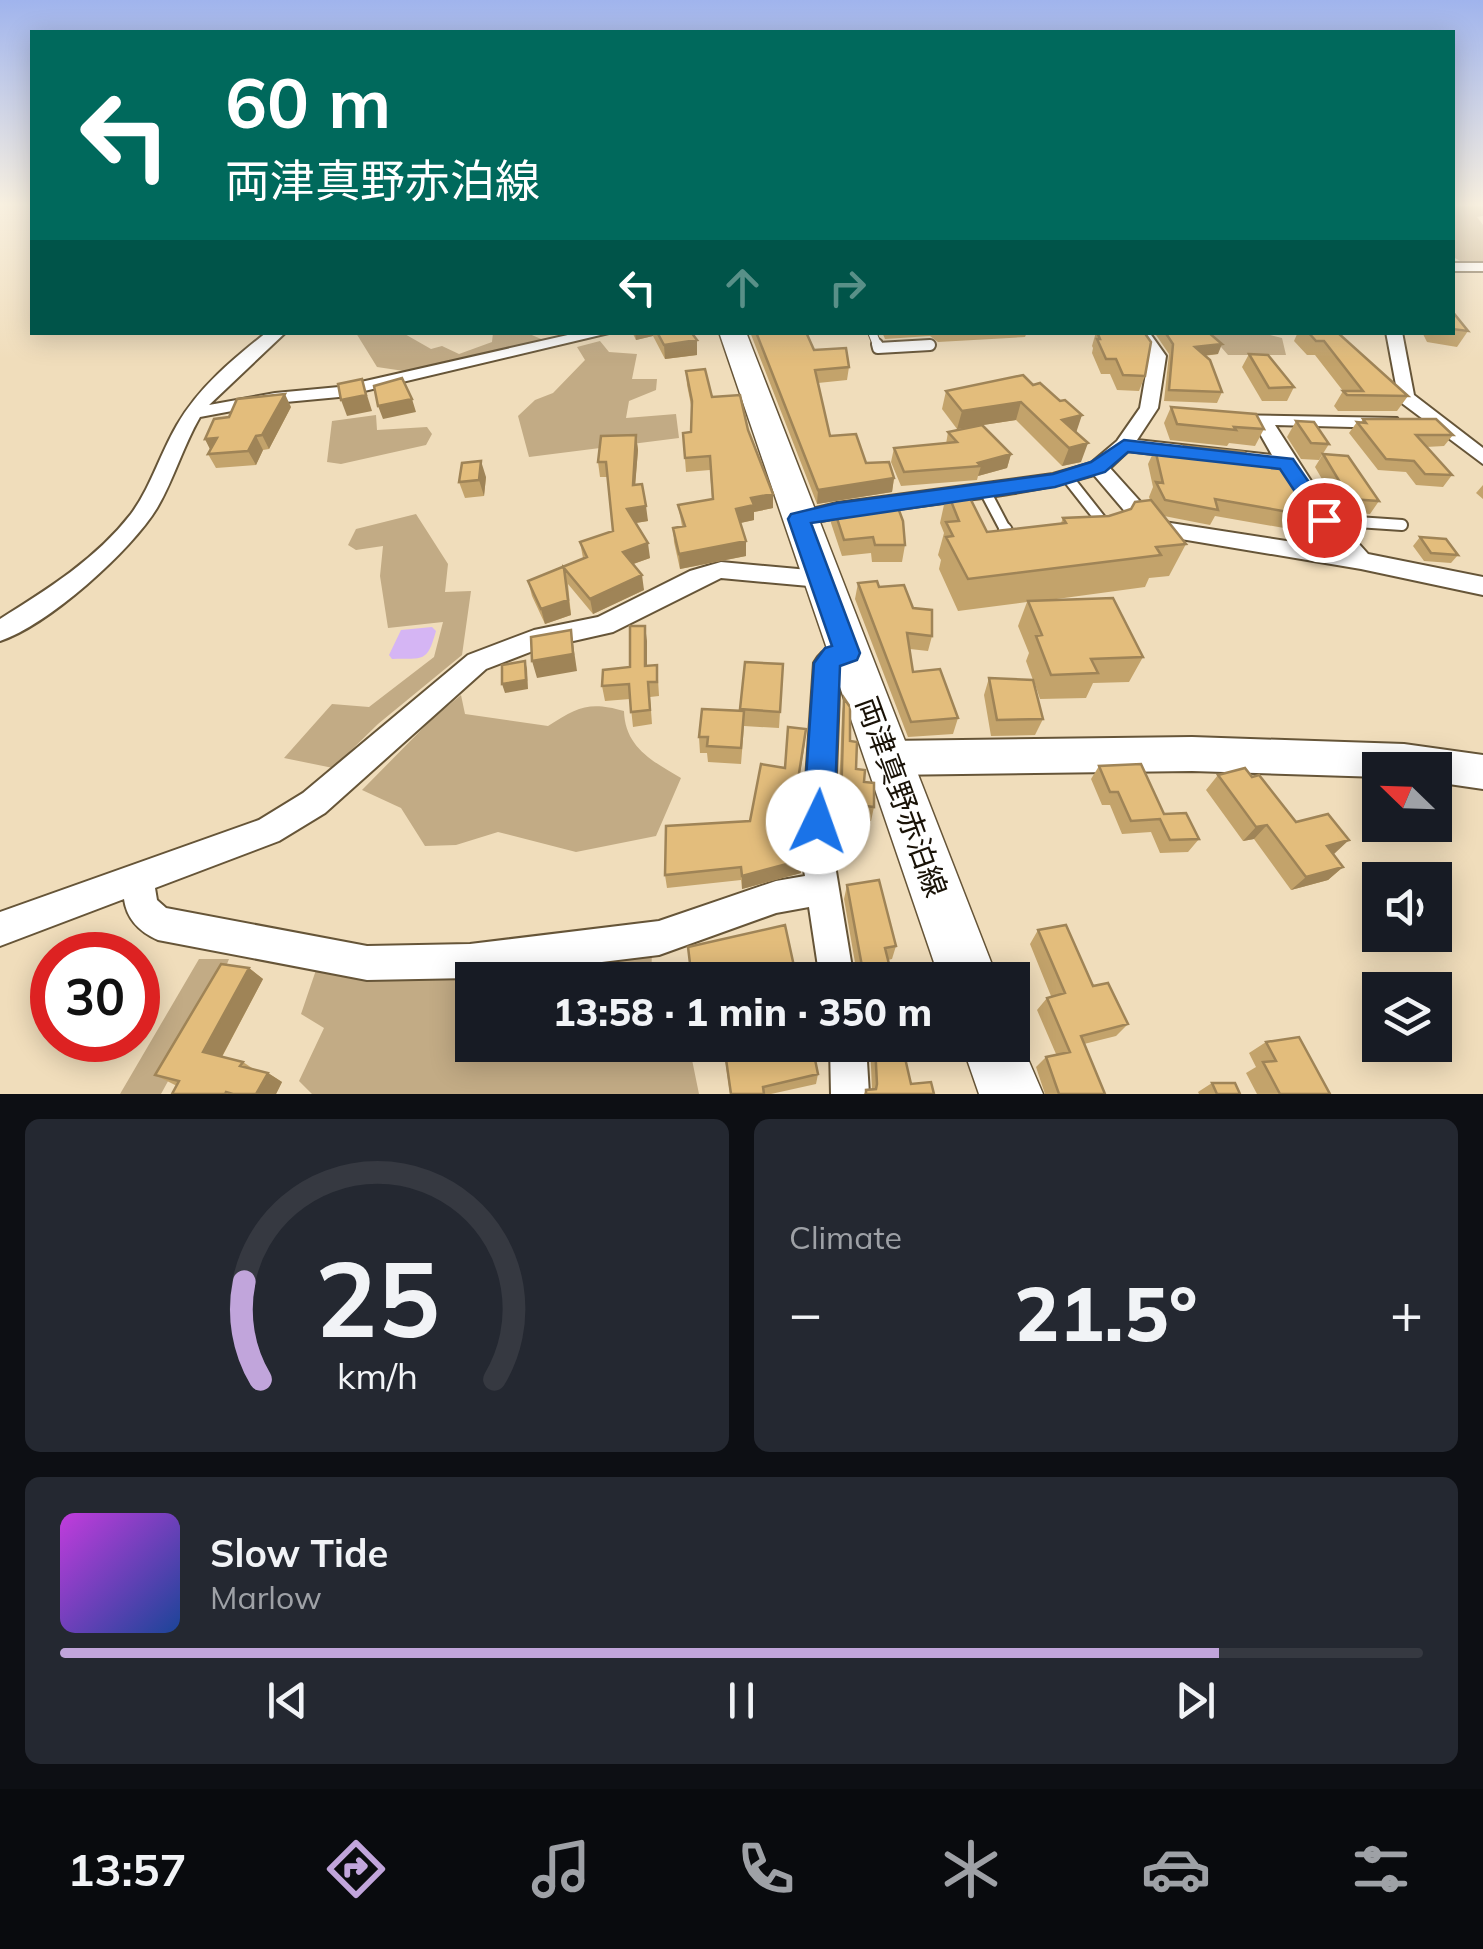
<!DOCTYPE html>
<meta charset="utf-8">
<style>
body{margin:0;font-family:Mulish,"Noto Sans JP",sans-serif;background:#242831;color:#f1f3f6;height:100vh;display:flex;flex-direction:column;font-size:38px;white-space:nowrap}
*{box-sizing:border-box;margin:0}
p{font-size:32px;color:#9ea1a6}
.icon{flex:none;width:55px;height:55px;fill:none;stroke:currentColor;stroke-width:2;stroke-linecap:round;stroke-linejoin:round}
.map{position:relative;height:1094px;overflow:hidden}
.drawer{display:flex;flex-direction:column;gap:25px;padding:25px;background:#0d0f14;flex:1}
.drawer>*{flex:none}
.hud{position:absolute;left:30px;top:30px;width:1425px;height:305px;border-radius:0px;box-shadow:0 5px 25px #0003;background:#00695c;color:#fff;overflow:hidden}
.needle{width:65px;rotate:293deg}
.controls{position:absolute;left:1362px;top:752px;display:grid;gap:20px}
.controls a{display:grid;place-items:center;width:90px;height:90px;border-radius:0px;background:#171b24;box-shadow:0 5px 25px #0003;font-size:50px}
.speed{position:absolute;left:30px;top:932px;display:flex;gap:20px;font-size:50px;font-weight:700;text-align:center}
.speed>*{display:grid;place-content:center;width:130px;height:130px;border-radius:50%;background:#171b24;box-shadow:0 5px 25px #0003;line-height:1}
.speed .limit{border:15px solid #d22;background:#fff;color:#111}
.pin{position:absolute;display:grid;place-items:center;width:85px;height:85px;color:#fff;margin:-42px;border:5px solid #fff;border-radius:50%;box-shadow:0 2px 10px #0007}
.me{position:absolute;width:110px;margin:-55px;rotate:3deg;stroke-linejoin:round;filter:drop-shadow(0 0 8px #0008)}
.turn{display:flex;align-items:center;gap:35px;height:210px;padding:0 30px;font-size:45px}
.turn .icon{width:130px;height:130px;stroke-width:2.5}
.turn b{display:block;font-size:70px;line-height:85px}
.lanes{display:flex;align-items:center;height:95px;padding:0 30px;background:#0003;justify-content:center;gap:50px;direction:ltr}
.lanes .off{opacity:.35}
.big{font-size:75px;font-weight:800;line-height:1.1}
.drawer .card{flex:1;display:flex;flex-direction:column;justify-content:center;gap:15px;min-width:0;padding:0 35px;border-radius:15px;background:#242831}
.drawer .dial{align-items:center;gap:0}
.dial svg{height:260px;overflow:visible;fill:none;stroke:#363941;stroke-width:7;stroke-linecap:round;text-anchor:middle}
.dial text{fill:#f1f3f6;stroke:none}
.song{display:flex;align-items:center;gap:30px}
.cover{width:120px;height:120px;border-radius:15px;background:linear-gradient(135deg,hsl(290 70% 55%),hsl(220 70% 35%))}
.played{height:10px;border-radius:5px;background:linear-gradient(90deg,#c1a5db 85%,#363941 85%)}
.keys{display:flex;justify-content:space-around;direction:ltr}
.heat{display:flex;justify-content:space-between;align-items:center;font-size:55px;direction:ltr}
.drawer .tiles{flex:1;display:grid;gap:25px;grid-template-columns:1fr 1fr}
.card:last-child{grid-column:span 2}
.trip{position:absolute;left:455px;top:962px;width:575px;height:100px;border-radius:0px;background:#171b24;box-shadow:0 5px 25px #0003;font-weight:800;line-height:100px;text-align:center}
.tab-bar{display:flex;height:160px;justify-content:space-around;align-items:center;background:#090b0e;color:#9ea1a6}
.tab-bar .icon{width:70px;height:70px}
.tab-bar .selected{color:#c1a5db}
.tab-bar b{font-size:45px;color:#f1f3f6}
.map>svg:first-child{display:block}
</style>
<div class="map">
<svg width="1483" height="1094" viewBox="0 0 1483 1094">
<rect width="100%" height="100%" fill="#f0ddbb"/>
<path fill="#c2ab85" d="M1453,206h30v10l-6,1 6,8v40h-16l-12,-7z
M356,333h47l28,16 11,-3 17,8 33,-12 1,-9h34l19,8 -115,26 -27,4 -27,-4z
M1179,333h83l20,5 4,17h-58l-13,-15z
M600,341l9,11 28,2 -5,25h25l-1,11 -27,11 -3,17 50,-4 3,24 -150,19 -11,-41 17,-16 18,-7 32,-33 -8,-13z
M376,415l1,15 50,-3 5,7 -6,11 -85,19 -14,-2 5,-41z
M416,514l32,50 -3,28 26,-1 -9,64 -84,69 -45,44 -49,-10 48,-54 37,3 65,-50 9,-35 -55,6 -8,-52 3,-30 -27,4 -8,-5 8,-16z
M461,695l4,19 83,12c30,-19 41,-25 76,-15 1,36 28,50 57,67l-25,58 -80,16 -78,-20 -42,13 -31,1 -24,-38 -39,-18 72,-73z
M652,952l-1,28h-179v65h217l10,49h-387l-13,-13 25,-53 -23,-14 15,-44z
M199,959h30l-16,40 -52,95h-41z"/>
<path fill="#d5b5f4" d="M432,627l4,4c-9,32 -12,27 -44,28l-3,-4 12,-25z"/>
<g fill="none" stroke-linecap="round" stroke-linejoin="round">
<defs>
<path id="service-far2" d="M872,332l6,15
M899,347l31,-2"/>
<path id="service-far1" d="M877,344l1,4 52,-3
M1067,477l41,52
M985,491l21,40
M1327,520l75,5"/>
<path id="service" d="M1005,529l6,12"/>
<path id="minor" d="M1452,263h31v8h-31z
M267,332h19l-77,73 66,-12 64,-6 242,-55h32l-274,65 -64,6 -75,14c-17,29 -26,62 -43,91 -26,43 -109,117 -157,133v-22c48,-30 96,-60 131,-105 20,-27 29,-60 46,-89 22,-38 56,-66 90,-93z
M1132,332h17l17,24 -8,52 -21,32 135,15 -17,-30 -30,-2v-8l172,3 2,4 -9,6 -115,-3 58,90 35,39 115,23v18l-122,-26 -210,-35 -12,-6 -45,-53c-96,29 -198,28 -295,51l-11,-7 3,-5 46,-11 216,-29 38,-11 26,-22 23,-33 9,-52zM1128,451l152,18 58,80 -174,-27 -9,-4 -45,-50z
M1386,332h16l12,63 69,53v16l-84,-63z
M721,562l99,9 8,2 4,6 -4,6 -8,2 -99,-9 -108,54 -75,17 -52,20 -161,144 -46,28 -124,47 2,12 9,8 201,38 103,-2 189,-23 117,-40 29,-5 -4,-23 13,-190c8,-16 25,-23 42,-17l4,7 -4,7 -16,7 -7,186 21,127h-34l-11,-73 -33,6 -117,42 -189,23 -103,2 -209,-40c-18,-8 -31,-20 -34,-41l-124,47v-34l259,-92 44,-27 165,-138 66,-25 64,-13 92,-46z
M830,1045h36l3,49h-38z"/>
<path id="tertiary" d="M1192,737l212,7 79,11v34l-48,-7v-12h-55v7l-188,-6 -305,4 -13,-5 -6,-12 6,-12 13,-5z"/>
<path id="primary" d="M719,332h27l252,648h-58z
M1012,1022l31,72h-64l-17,-49h50z"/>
</defs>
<use href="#service-far2" stroke="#665538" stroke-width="10"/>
<use href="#service-far1" stroke="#665538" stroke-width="14"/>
<use href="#service" stroke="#665538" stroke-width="16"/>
<use href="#minor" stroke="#665538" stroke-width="4"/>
<use href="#tertiary" stroke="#665538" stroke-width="4"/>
<use href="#primary" stroke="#665538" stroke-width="3"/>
<use href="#service-far2" stroke="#fff" stroke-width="8"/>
<use href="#service-far1" stroke="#fff" stroke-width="10"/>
<use href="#service" stroke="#fff" stroke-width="12"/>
<use href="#minor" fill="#fff" fill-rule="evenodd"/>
<use href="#tertiary" fill="#fff" fill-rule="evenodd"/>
<use href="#primary" fill="#fff" fill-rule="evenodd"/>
</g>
<path fill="#c3a36b" d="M1452,311l16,20 -11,16 -30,-5 -5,-10h30z
M632,332h59l6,8v15l-32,4 -12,-23 -17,4z
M750,332h56l8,18 35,17 -2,13 -29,3 12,53 36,27 28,15 -2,14 -75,12z
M882,332h145l-2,5 -87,5 -8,-6 -45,3z
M1096,332h48l1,44 -6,15 -22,-1 -7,-16h-9l-9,-21 1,-5 -1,-2z
M1154,332h54l10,22 -14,2 18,36 -5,11 -53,-2 5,-47z
M1298,332h39l71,64 -11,15h-59l-4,-5 9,-15 -28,-36h-8l-13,-14z
M1249,354l45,33 -7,14h-25l-20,-34z
M686,371l62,59 25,64v14l-19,4v8l-14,3 6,18v15l-66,13 -6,-27 -1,-14 9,-2 -4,-21 34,-6 -2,-29 -24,2 -3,-39 8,-1 1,-22 -5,-25z
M1023,375l53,58 5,29 -19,4 -46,-46 -33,5 28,29 -4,14 -29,8 -1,4 -76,6 -10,-24 3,-14 52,-4 2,-12 25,-5 -16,2 -15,-20 4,-18z
M291,407l-22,42 -6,1 -7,15 -40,3 -8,-14 2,-5 -5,-10z
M1171,407l93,22 -9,17 -26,-3 -2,3 -57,-6 -6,-17z
M1363,419l90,16 -9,11 -18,1 26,28 -9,12 -27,-2 -10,-13 -28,-2 -29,-37 8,-11h4z
M1296,421l33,23 -10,16 -18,-1 -14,-22z
M636,435l2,15 -3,35 13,36 -12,2 14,35 -17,6 11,26 -51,24 -25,-30 3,31 -26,9 -13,-28 -4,-15 55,-23 -3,-16 33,-11 -6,-54h-7l-2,-15z
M1184,446l121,57 17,18 -10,16h-24l-4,-9 -69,-12 -5,9 -46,-9 22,28 -17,32 -20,2 -4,9 -103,14 101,56 -14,25 -36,1 -7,15 -46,1 -6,-18 9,38 -8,16 -44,1 -7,-41 5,-17 44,2 -7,-19 3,-8 -11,-27 9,-24 -69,9 -19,-42 2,-9 -3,-5 6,-22 -4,-10 7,-32 40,41 74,-9 2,-5 46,-2 22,-7 19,-9 -1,-3 4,-10 -5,-23 7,-15 26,3z
M1323,454l56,47 -9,13 -29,-2 -26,-45z
M486,477l-2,19 -19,2 -6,-16z
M1483,485v14l-7,-6z
M833,506l72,39 -3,17h-30l-1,-9 -29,3 -11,-33z
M1420,537l38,18 -7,8 -27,-2 -11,-15z
M858,583l21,4 34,21 19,28 -4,15 -18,-2 3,23 45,46 -5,16 -45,3 -53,-138z
M645,626l2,39 11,14 1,17 -9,1 2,27 -19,3 -3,-28 -25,2 -3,-15 28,-19z
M783,664l-4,64 -35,-2 -3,38 -33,-2 -1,-9h-7l-1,-16 41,-26z
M844,699l6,42 6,28 8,13 10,25 -3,14 -33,-4 4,-103z
M805,743l-14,84 3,21 7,25 -59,16 -1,-9 -74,8 -2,-13 85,-54 35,-53z
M1099,766l65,48 35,25 -11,13 -28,1 -9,-21 -29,2 -12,-29h-8l-11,-26z
M1218,775l34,2 44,45 37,32 10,13 -15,13 -37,10 -37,-51 -11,2 -37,-51z
M847,885l49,61 -4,13 -4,1 3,12 -2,8h-31l-14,-81z
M1038,930l55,56 35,38 -12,12 -32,8 21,50h-60l-9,-27 10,-10 10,-3 -19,-44 10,-12 4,-2 -21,-52z
M249,968l14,11 -41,78 21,5 12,8 13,3 14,9 -6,12h-104l5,-8 -22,-11z
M1266,1042l64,52h-73l-11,-21 10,-6 -7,-14z
M723,1045h27l1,6 67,23 -2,10 -45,10h-41z
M870,1045h32l9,39 23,10h-70l2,-4 6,-1z
M1212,1083l28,11h-41l-1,-2z"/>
<path fill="#9f8457" d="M635,332h18v4l-17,4z
M697,340v15l-32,4 -1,-14z
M1222,344l-4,10 -28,3 5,-10z
M362,379l10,32 -25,5 -6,-16z
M285,394l6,13 -22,42 -7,-14z
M412,399l4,13 -33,7 -5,-13z
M1021,402l-5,18 -59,9 5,-18z
M1082,415l-6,18 -14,-13z
M636,435l2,15 -4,50 -1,-15z
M256,436l7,14 -7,15 -8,-14z
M217,438l-5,15 -7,-14z
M1088,443l-7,19 -19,4 7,-18z
M1011,454l-4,14 -29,8 3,-10 -3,-3z
M481,461l5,16 -2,19 -5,-16z
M894,478l-2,14 -75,12 1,-14z
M773,494v14l-19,4v8l-18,4v-15l15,-11z
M646,506l2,15 -19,3 -2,-15z
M746,541v15l-66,13 -1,-15z
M648,543l2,15 -25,9 -2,-15z
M564,568l7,47 -26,9 -4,-15z
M642,575l2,15 -51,24 -3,-15z
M645,626l2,15v39l-2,-14z
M571,630l6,41 -40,7 -5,-17z
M525,661l2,8 1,20 -23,4 -3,-9z
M1267,825l-13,14 -11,2 13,-14z
M1349,840l-15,14 -7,-8z
M802,860l-1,13 -59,16v-13z
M1343,867l-15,13 -37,10 15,-13z
M249,968l14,11 -44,83 -16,-10z
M268,1073l14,9 -6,12h-20z"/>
<path fill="#e3bd7c" stroke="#9f8457" stroke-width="2.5" d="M1452,311l16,20 -16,-2z
M657,332h34l6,8 -33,5z
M756,332h50l8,18 32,-2 3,19 -34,3 15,66 26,-2 10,29 23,-1 5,16 -76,12z
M1097,332h47l7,10 -6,34 -22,-1 -7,-16h-10l-9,-20h3z
M1165,332h43l14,12 -27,3 15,13 12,32 -53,-2 4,-46z
M1308,332h29l71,64 -61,-1 -4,-4h20l-39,-50h-8z
M1249,354l19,1 26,32 -25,1z
M705,369l7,28 28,-2 8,35 25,64 -22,4 3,7 -18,4 10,32 -67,13 -6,-26 12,-2 -7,-21 35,-6 -3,-43 -25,2 -2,-25 8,-1 1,-31 -6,-30z
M1023,375l10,10 7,-2 20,18 5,-1 17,15 -20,5 26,23 -19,5 -48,-46 -59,9 -16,-20z
M402,378l10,21 -34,7 -4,-20z
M362,379l4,16 -25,5 -3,-16z
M285,394l-23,41 -6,1 -8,15 -40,3 9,-16 -12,1 9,-20 15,-2 8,-18z
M1171,407l85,7 8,15 -30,-2 2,3 -59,-6z
M1363,419h73l17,16h-37l36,40 -27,-1 -11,-13 -28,-2 -29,-37 9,1z
M1296,421l18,1 15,22 -18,-1z
M982,425l29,29 -33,9 3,3 -77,6 -10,-24 63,-6 -9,-10z
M636,435l-3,50 9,-1 4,22 -19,3 21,34 -25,9 19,23 -52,24 -26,-31 4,32 -27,9 -13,-28 59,-24 -7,-15 33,-11 -7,-69h-8l3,-26z
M1184,446l60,6 10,8 32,3 19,40 8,1 9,17 -24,1 -4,-9 -79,-14 3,11 -53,-10 -9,-18 7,1 -8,-34 32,4z
M1323,454l25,2 31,45 -29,-2z
M481,461l-2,19 -20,2 3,-19z
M966,490l21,42 79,-9 -3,-5 46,-2 22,-7 4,-7 16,-2 35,44 -30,3 5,8 -193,24 -22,-42 7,-1 -7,-14 13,-1 -12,-30z
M894,497l9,24 2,24h-30l-2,-8 -29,3 -11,-34z
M1420,537l26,2 12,16 -27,-2z
M877,581l2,6 25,-2 9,23 19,2v26l-25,-3 6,39 27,-3 18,49 -47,4 -53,-139z
M1113,598l30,59 -52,2 7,14 -47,2 -15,-39 6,-1 -14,-34z
M630,626h15v40l12,-1v17h-9l2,28 -19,2 -2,-28 -27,2 1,-16 27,-3z
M571,630l2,24 -41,7 -1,-24z
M525,661l1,19 -24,4v-19z
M745,662l38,2 -3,48 -40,-3z
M989,678l44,2 10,39 -46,1z
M844,698l6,9v34l7,1 -1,27 9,1 -1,12 10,1v24l-33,-4z
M702,709l42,2 -3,37 -34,-2 1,-9h-9z
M788,727l18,2 -15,95 3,24h6l2,12 -60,16 -1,-9 -76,8 1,-49 84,-5 11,-57 24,4z
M1141,764l23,50 22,-1 13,26 -29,1 -10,-21 -29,2 -13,-29h-8l-11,-26z
M1245,768l7,9 7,-2 37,47 32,-8 21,26 -22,6 16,21 -37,10 -39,-52 -11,2 -38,-52z
M879,880l17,66 -11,2 6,24 -27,5 -17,-92z
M785,925l12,55h-105l-4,-33z
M1066,925l27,61 15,-3 20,41 -47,12 24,58h-46l-13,-37 24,-5 -23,-54 18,-5 -27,-63z
M221,964l28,4 -46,84 40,10 -3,4 28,7 -12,21h-23l-7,-2 -1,2h-53l7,-13 -24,-6z
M1299,1037l31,57h-50l-17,-32 13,-1 -10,-19z
M724,1045h26l1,6 29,-6h32l6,29 -55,13 1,7h-33z
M875,1045h27l9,39 20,-2 3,12h-68v-4l10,-1 1,-5z
M1212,1083h23l5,11h-23z"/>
<linearGradient id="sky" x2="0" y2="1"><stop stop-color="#a0b4ed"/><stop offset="0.57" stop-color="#f8f0e0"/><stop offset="1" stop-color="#f8f0e0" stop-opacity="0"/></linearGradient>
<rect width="1483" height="359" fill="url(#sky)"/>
<path fill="#1a73e8" stroke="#114b97" stroke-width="2.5" d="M1124,440l169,19 42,61 -3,5h-15l-37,-56 -152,-17 -23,20 -50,15 -244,36 49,130 -3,7 -17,6 -6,156 -5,11 -11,4 -10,-4 -5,-11 11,-159 11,-15 7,-2 -44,-127 3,-5 46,-11 216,-29 38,-12z"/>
<g text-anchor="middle" stroke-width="9" stroke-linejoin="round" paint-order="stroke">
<g font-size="30" fill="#191207" stroke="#fff">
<text transform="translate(901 797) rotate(70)" y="10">両津真野赤泊線</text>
</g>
</g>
</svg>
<div class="controls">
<a><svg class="needle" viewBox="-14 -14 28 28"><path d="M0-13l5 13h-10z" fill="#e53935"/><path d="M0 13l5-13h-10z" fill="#9ea1a6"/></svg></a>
<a><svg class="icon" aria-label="sound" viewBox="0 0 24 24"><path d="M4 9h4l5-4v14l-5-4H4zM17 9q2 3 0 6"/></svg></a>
<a><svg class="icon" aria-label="layers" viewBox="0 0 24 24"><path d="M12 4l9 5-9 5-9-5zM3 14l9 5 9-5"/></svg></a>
</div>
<div class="speed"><div class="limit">30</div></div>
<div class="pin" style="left:1324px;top:520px;background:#d93025"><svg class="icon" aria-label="arrive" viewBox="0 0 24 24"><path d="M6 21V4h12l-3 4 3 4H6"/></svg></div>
<svg class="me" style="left:818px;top:822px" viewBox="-20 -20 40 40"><circle r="19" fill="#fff"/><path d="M0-13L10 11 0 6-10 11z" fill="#1a73e8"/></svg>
<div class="trip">13:58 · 1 min · 350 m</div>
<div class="hud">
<div class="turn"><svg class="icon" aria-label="left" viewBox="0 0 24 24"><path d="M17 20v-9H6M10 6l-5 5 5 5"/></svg><div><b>60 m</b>両津真野赤泊線</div></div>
<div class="lanes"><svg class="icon" aria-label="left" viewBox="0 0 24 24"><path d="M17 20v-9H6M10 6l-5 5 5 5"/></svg><svg class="icon off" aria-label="ahead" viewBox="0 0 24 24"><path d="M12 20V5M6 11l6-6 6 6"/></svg><svg class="icon off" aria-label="right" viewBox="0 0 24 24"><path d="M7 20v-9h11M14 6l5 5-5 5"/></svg></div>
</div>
</div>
<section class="drawer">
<div class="tiles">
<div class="card dial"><svg viewBox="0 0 100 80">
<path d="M14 69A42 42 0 1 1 86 69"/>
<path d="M14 69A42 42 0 0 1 9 39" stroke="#c1a5db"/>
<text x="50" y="56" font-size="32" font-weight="700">25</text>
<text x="50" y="72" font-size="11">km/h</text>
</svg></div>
<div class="card"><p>Climate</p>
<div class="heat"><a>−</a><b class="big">21.5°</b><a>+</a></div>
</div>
<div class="card">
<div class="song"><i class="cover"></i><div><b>Slow Tide</b><p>Marlow</p></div></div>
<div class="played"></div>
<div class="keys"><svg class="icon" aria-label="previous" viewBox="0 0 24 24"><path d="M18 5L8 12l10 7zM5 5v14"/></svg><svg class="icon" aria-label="pause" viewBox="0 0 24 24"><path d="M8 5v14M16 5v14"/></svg><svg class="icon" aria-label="next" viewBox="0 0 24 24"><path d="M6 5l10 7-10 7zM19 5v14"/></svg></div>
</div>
</div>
</section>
<nav class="tab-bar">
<b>13:57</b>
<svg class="icon selected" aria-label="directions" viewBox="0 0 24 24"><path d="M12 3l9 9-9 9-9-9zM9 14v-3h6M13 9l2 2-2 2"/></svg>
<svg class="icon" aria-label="music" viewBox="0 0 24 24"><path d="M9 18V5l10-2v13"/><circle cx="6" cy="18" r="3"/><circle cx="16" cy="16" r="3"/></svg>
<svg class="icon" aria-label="phone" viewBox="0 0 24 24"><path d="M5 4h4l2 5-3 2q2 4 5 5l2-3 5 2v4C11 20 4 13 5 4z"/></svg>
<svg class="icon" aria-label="climate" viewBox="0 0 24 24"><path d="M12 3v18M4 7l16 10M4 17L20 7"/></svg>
<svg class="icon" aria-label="car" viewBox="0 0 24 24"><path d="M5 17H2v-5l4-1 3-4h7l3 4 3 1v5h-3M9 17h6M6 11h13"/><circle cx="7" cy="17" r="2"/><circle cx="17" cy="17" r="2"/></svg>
<svg class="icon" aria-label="filters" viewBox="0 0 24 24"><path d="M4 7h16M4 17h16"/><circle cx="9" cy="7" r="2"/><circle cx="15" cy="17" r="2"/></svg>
</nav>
